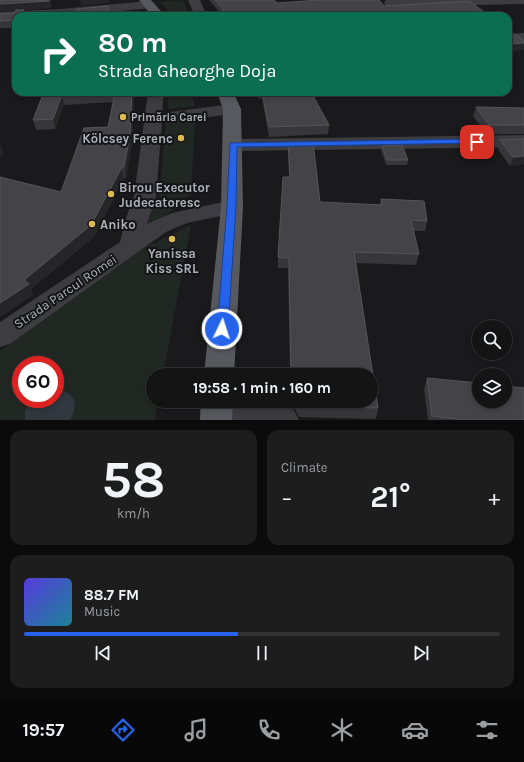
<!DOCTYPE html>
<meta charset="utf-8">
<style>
body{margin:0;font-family:Karla,sans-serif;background:#1d1d1e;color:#f1f3f6;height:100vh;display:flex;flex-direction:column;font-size:15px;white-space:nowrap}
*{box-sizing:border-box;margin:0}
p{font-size:13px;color:#9d9ea0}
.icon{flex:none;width:22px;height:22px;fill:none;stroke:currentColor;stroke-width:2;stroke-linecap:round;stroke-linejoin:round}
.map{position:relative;height:420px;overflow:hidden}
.sheet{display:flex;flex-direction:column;gap:10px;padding:10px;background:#0b0b0c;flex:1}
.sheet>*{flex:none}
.guide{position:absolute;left:12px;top:12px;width:500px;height:84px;border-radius:12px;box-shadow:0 2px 6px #0003,0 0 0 1px #333334;background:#0b6e4f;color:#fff;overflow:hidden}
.buttons{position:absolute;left:472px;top:320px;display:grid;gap:8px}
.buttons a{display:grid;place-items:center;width:40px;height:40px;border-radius:50%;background:#141415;box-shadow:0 2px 6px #0003,0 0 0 1px #333334;font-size:20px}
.speed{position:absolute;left:12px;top:356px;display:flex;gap:8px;font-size:20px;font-weight:700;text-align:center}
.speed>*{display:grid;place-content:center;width:52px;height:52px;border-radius:50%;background:#141415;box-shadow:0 2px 6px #0003,0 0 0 1px #333334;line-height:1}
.speed .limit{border:6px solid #d22;background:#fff;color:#111}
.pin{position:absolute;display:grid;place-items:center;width:34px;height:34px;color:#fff;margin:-17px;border-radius:8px;box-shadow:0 2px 6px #0006}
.me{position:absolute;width:44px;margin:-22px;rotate:4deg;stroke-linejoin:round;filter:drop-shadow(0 0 3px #0008)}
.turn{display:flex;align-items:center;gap:14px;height:84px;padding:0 20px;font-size:18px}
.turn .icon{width:52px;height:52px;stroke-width:2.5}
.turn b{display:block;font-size:28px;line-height:34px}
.big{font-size:30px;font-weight:700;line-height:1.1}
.sheet .card{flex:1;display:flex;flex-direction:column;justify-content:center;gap:6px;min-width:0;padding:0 14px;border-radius:12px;background:#1d1d1e}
.sheet .dial{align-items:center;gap:0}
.dial b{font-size:52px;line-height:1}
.song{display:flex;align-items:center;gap:12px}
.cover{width:48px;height:48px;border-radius:6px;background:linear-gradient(135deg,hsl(250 70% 55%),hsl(190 70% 35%))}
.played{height:4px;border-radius:2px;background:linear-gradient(90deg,#2563eb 45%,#333334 45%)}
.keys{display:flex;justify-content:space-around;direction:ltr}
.heat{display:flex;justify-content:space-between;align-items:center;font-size:22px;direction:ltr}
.sheet .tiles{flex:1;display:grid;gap:10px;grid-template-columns:1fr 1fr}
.card:last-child{grid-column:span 2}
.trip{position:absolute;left:146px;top:368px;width:232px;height:40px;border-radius:20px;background:#141415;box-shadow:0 2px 6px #0003,0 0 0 1px #333334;font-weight:700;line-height:40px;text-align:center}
.tab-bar{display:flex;height:64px;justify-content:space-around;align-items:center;background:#080808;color:#9d9ea0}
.tab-bar .icon{width:28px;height:28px}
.tab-bar .selected{color:#2563eb}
.tab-bar b{font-size:18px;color:#f1f3f6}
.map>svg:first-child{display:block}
</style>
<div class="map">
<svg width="524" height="420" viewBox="0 0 524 420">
<rect width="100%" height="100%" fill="#1a1a1c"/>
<path fill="#212722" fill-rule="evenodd" d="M183,0l6,16h-17l-11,-14z
M166,92h25l4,14 -26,3z
M195,118l-4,76 -37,32 -15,4 20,-30 7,-81z
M191,225l-28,150h-10v26h5l-3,19h-155v-69l142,-102zM21,365h34v34h-34z"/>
<path fill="#31373f" d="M58,389c18,4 21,17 12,31h-45v-10l8,-11h22v-9z"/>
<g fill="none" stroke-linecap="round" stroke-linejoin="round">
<path fill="#3c3c41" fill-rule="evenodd" d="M188,0h12l7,16h-12z
M386,0h138v4l-134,3 -4,-1 -2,-3z
M149,1l4,1 2,3 -2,3 -85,8h-52v3l-16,1v-8l60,-3z
M524,33v8l-16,1v-8z
M148,92h16l-2,21 70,-9 6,1 3,4 -3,4 -6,1 -70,9 -6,73 -9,28 25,-11 60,-13 8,2 3,5 -3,5 -53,11 -21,9 -156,112 -10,3v-25l120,-80 5,-21 9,-25z
M524,135v12l-291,4 -7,-2 -2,-4 2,-4 7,-2z
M208,401c29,0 59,-1 86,9l5,10h-95l-4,-8 5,-10z"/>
<path fill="#58595f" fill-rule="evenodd" d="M139,0h12l14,16h-13z
M217,92h16l8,17 2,98 -9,168h-30l17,-168 2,-98z
M201,401h32l-1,19h-32z"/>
</g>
<path fill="#37363a" d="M209,0h65l3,3 107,3 106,10h-267z
M51,8l-29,2 -6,6v12h-16v-14l14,-1 1,-2 -15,1z
M44,92h90l-2,53 -6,33h-2l-30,59 -63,52 2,6 -33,22 61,-125 47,-65 5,-25 -49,3 -9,24 -19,1 -3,-10z
M256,92h55l18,33 -1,9 -59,3 -7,-39 -3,1z
M476,107l48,1v26h-37l-14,-18z
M524,139v25l-14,2 -12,-17 2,-9z
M288,142l32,60 60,3 1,-6 46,22 -2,10h-11l5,23 -3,11 -60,-2 22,145 -2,11 -77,-2 -4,-8 -4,-1v-7h80v-26h-81l-2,-107h-10v-11l11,-80 -1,-25z
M382,145l26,15 -1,5h-21l-5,-15z
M427,378l97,42h-96l-4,-31z"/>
<path fill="#262528" d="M49,0h2v8l-51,4v-8z
M80,0h29v3l-28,3z
M24,10l2,6h-6z
M524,43v7l-16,2v-8z
M132,92h2l-2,53 -6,33 -2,-11z
M62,95l2,10 -9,24 -2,-10z
M1,145l3,10 -4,3v-12z
M524,156v8l-14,2 3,-9z
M122,167l2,11 -30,59 -63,52 2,6 -33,22v-14z"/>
<path fill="#444347" stroke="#545559" d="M0,0h49v1l-49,3z
M215,0h59l3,3 42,-3h60l5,6 85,-5 21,15h-265l-2,-7z
M108,6v10h-33l2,-7z
M16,10h8l-4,6h-4v4l-16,1v-7l14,-1z
M508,29l1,6h7l8,6v2l-16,1z
M44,92h88l-2,43 -6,32h-2l-31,58 -67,55 5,4 -29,19v-126l61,15 23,-64 24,-1 7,-34 -53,2 -9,24 -20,1z
M262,92h49l18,33 -60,2z
M476,107l48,1v17h-35z
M524,139v17l-11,1 -13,-17z
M288,142h25l7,60 62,3 -1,-6 43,2 3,20 -16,-1 8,34 -65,-2 24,156 -78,-2 -3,-5h74v-26h-80l-2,-117 -11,-1 5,-80h7z
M382,145h20l6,15h-21z
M427,378l52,5v18h26v-15l19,2v32h-58l-34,-4z"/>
<path fill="#2563eb" stroke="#184099" d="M477,139l4,3 -1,1 -243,4 -1,60 -8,122 -1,3h-9l-1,-3 10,-122 3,-64z"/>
<g fill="#debc51" stroke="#151517" stroke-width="1.5">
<circle cx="123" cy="117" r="4"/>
<circle cx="181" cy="138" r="4"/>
<circle cx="111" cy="194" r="4"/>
<circle cx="92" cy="224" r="4"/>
<circle cx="172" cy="239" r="4"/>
</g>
<g text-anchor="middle" stroke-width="4" stroke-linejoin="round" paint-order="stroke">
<g font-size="11" font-weight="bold" fill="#aeb1ba" stroke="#151517" text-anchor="start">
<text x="131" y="121">Primăria Carei</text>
</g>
<g font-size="13" font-weight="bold" fill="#aeb1ba" stroke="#151517" text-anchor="start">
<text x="173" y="143" text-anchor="end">Kölcsey Ferenc</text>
<text x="119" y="192">Birou Executor<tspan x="119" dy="15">Judecatoresc</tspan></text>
<text x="100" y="229">Aniko</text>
<text x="172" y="258" text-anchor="middle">Yanissa<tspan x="172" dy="15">Kiss SRL</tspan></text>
</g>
<g font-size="13" fill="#aeb1ba" stroke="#151517">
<text transform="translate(65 291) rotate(-34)" y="5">Strada Parcul Romei</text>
</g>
</g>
</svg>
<div class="buttons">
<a><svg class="icon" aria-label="search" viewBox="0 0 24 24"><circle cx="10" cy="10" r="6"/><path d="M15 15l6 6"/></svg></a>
<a><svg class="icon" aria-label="layers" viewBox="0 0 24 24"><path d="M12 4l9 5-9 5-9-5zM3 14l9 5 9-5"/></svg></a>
</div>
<div class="speed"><div class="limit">60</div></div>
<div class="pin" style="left:477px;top:142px;background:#d93025"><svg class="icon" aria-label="arrive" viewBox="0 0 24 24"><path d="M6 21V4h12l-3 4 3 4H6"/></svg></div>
<svg class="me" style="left:222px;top:329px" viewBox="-20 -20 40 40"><circle r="17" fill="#2563eb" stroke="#fff" stroke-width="3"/><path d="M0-11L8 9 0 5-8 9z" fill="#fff"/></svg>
<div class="trip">19:58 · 1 min · 160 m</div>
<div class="guide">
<div class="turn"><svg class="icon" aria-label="right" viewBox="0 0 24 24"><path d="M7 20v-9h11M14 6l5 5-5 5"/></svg><div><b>80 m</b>Strada Gheorghe Doja</div></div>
</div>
</div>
<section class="sheet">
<div class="tiles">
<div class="card dial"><b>58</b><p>km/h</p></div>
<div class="card"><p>Climate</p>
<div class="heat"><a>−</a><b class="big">21°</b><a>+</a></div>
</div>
<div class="card">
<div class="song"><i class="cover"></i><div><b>88.7 FM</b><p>Music</p></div></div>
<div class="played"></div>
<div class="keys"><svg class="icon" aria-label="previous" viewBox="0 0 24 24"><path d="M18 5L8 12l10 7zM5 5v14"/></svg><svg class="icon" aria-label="pause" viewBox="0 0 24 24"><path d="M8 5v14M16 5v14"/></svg><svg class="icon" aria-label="next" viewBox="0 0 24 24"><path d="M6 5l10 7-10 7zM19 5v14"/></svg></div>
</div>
</div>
</section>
<nav class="tab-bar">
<b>19:57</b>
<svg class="icon selected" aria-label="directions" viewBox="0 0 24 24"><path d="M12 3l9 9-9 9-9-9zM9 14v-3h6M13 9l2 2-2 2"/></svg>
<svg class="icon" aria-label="music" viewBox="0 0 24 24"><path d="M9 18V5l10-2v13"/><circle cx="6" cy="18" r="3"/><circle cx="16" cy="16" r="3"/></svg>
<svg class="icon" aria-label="phone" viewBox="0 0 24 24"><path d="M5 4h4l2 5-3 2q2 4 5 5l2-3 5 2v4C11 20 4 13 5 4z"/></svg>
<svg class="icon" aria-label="climate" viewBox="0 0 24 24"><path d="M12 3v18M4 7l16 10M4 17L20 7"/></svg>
<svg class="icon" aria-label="car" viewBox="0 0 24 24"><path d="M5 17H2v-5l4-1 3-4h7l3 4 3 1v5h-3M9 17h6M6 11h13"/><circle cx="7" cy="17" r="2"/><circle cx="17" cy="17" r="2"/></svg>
<svg class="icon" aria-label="filters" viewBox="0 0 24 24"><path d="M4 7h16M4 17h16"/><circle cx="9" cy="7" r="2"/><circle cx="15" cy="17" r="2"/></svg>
</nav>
